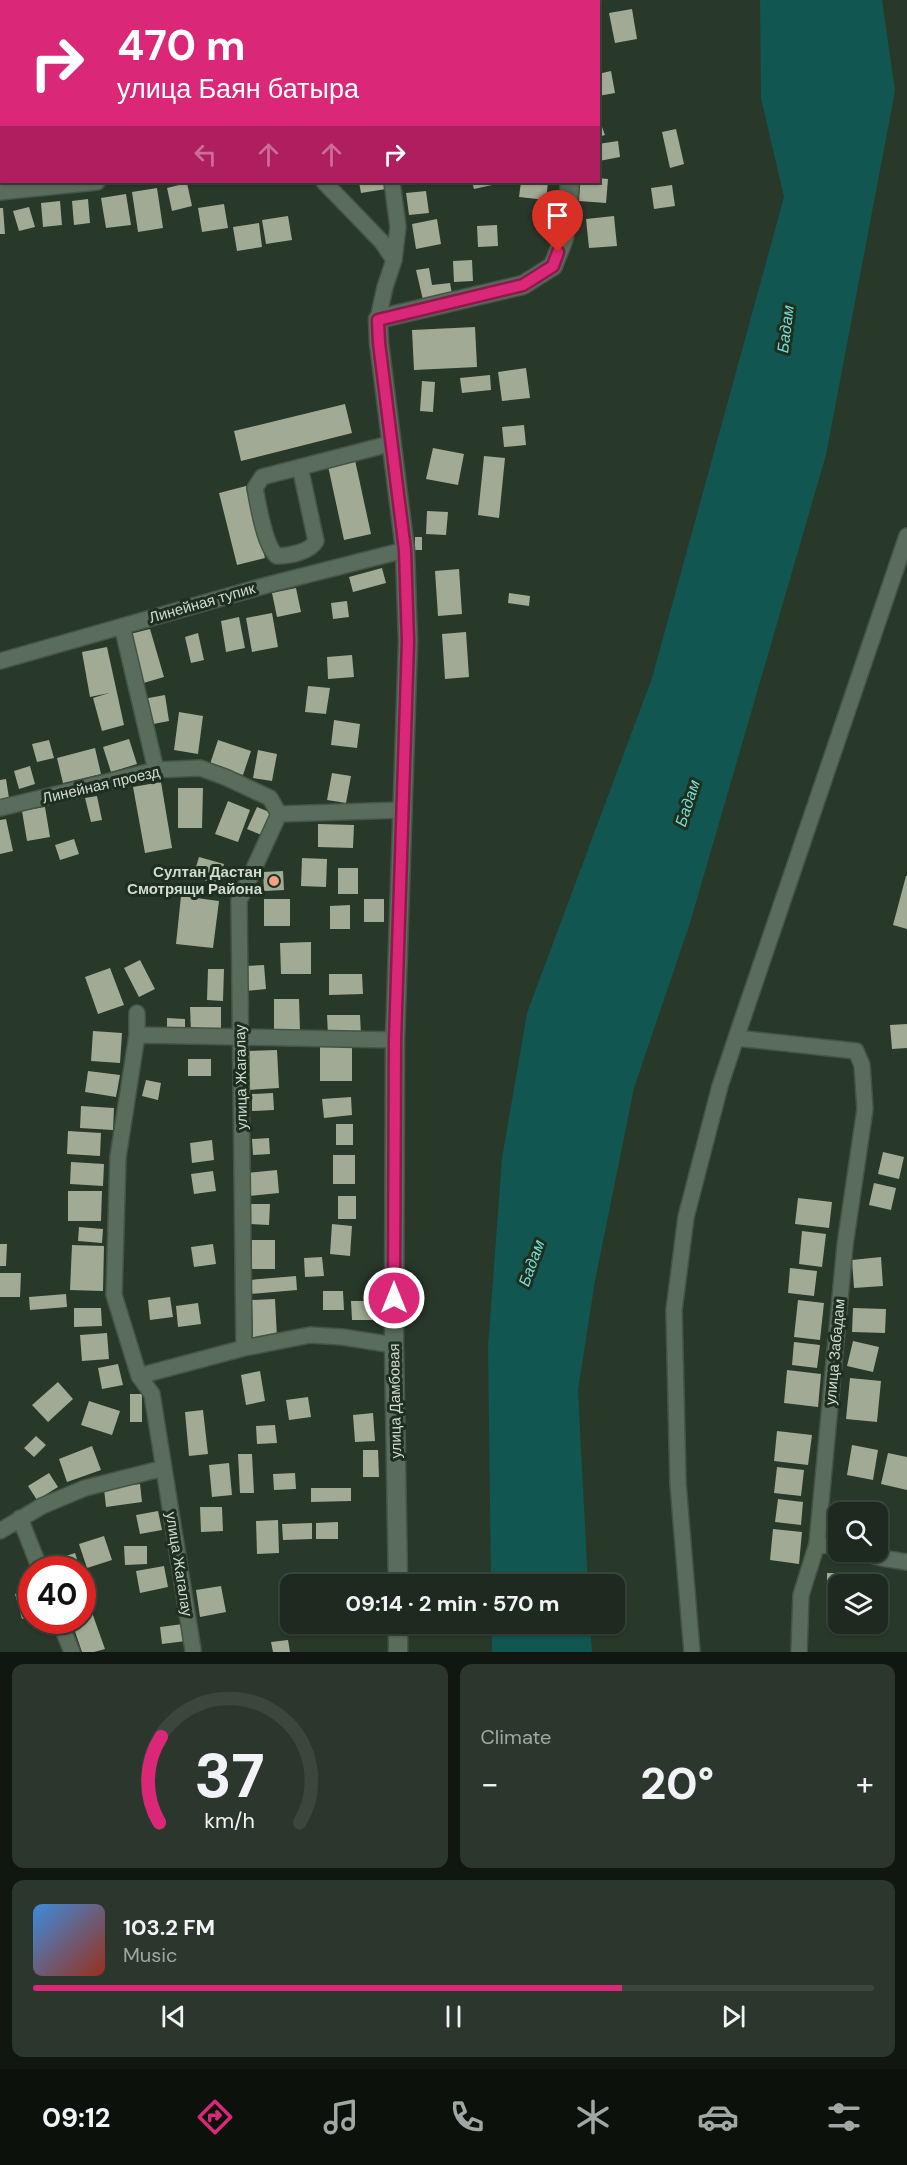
<!DOCTYPE html>
<meta charset="utf-8">
<style>
body{margin:0;font-family:"DM Sans",sans-serif;background:#2b362c;color:#f1f3f6;height:100vh;display:flex;flex-direction:column;font-size:22px;white-space:nowrap}
*{box-sizing:border-box;margin:0}
p{font-size:20px;color:#a1a7a4}
.icon{flex:none;width:33px;height:33px;fill:none;stroke:currentColor;stroke-width:2;stroke-linecap:round;stroke-linejoin:round}
.map{position:relative;height:1652px;overflow:hidden}
.drawer{display:flex;flex-direction:column;gap:12px;padding:12px;background:#101711;flex:1}
.drawer>*{flex:none}
.guide{position:absolute;left:0px;top:0px;width:600px;height:183px;box-shadow:0 2px 4px #0004,0 0 0 2px #3c463d;background:#db2777;color:#fff;overflow:hidden}
.fabs{position:absolute;left:828px;top:1502px;display:grid;gap:12px}
.fabs a{display:grid;place-items:center;width:60px;height:60px;border-radius:12px;background:#1e2a1f;box-shadow:0 2px 4px #0004,0 0 0 2px #3c463d;font-size:30px}
.speed{position:absolute;left:18px;top:1556px;display:flex;gap:12px;font-size:30px;font-weight:700;text-align:center}
.speed>*{display:grid;place-content:center;width:78px;height:78px;border-radius:50%;background:#1e2a1f;box-shadow:0 2px 4px #0004,0 0 0 2px #3c463d;line-height:1}
.speed .limit{border:9px solid #d22;background:#fff;color:#111}
.pin{position:absolute;display:grid;place-items:center;width:51px;height:51px;color:#fff;margin:-62px -26px;border-radius:50% 50% 50% 0;rotate:-45deg;box-shadow:0 0 6px #0007}
.pin .icon{rotate:45deg}
.me{position:absolute;width:66px;margin:-33px;rotate:0deg;stroke-linejoin:round;filter:drop-shadow(0 0 4px #0008)}
.turn{display:flex;align-items:center;gap:21px;height:126px;padding:0 18px;font-size:27px}
.turn .icon{width:78px;height:78px;stroke-width:2.5}
.turn b{display:block;font-size:42px;line-height:51px}
.lanes{display:flex;align-items:center;height:57px;padding:0 18px;background:#0003;justify-content:center;gap:30px;direction:ltr}
.lanes .off{opacity:.35}
.big{font-size:45px;font-weight:700;line-height:1.1}
.drawer .card{flex:1;display:flex;flex-direction:column;justify-content:center;gap:9px;min-width:0;padding:0 21px;border-radius:12px;background:#2b362c}
.drawer .dial{align-items:center;gap:0}
.dial svg{height:156px;overflow:visible;fill:none;stroke:#3c463d;stroke-width:7;stroke-linecap:round;text-anchor:middle}
.dial text{fill:#f1f3f6;stroke:none}
.song{display:flex;align-items:center;gap:18px}
.cover{width:72px;height:72px;border-radius:9px;background:linear-gradient(135deg,hsl(210 70% 55%),hsl(10 70% 35%))}
.played{height:6px;border-radius:3px;background:linear-gradient(90deg,#db2777 70%,#3c463d 70%)}
.keys{display:flex;justify-content:space-around;direction:ltr}
.heat{display:flex;justify-content:space-between;align-items:center;font-size:33px;direction:ltr}
.drawer .tiles{flex:1;display:grid;gap:12px;grid-template-columns:1fr 1fr}
.card:last-child{grid-column:span 2}
.trip{position:absolute;left:280px;top:1574px;width:345px;height:60px;border-radius:12px;background:#1e2a1f;box-shadow:0 2px 4px #0004,0 0 0 2px #3c463d;font-weight:700;line-height:60px;text-align:center}
.tabs{display:flex;height:96px;justify-content:space-around;align-items:center;background:#0c110c;color:#a1a7a4}
.tabs .icon{width:42px;height:42px}
.tabs .active{color:#db2777}
.tabs b{font-size:27px;color:#f1f3f6}
.map>svg:first-child{display:block}
</style>
<div class="map">
<svg width="907" height="1652" viewBox="0 0 907 1652">
<rect width="100%" height="100%" fill="#283829"/>
<path fill="#115651" d="M760,0h122l13,91 -69,364 -136,468 -56,165 -39,193 -17,109 10,194h-97l-3,-237 14,-189 25,-145 125,-335 132,-481 -23,-99z
M492,1623h98l2,29h-100z"/>
<path fill="#a1aa94" d="M632,9l5,30 -22,4 -6,-30z
M611,71l4,22 -17,3v-22z
M598,116l7,19 -7,2z
M676,129l8,35 -14,4 -8,-36z
M618,141l2,16 -21,4 -1,-17z
M598,178l10,1 -2,24 -27,-2 1,-19h18z
M359,182h25l2,7 -25,4z
M472,182h19l1,3 -18,4z
M521,182h27l-2,18 -27,-3z
M187,183l5,23 -20,5 -5,-23z
M672,185l3,21 -21,3 -3,-21z
M157,188l6,40 -25,4 -6,-40z
M426,191l3,22 -20,2 -3,-22z
M126,194l5,31 -25,3 -5,-30z
M88,199l2,24 -16,2 -2,-24z
M60,201l2,24 -19,2 -2,-24z
M224,204l4,24 -26,4 -4,-24z
M29,207l6,20 -16,4 -6,-20z
M0,208h3l2,26h-5z
M288,216l4,24 -26,4 -4,-24z
M614,216l3,30 -28,2 -3,-29z
M437,219l4,25 -25,5 -4,-25z
M259,223l3,24 -25,4 -4,-24z
M497,225l1,21 -20,1 -1,-21z
M472,260l1,21 -19,1 -1,-21z
M429,268l3,17 18,-2 2,11 -29,6 -7,-30z
M475,327l2,40 -63,3 -2,-40z
M526,368l4,30 -28,3 -4,-29z
M490,375l1,15 -29,3 -2,-15z
M422,381l13,1 -2,30 -13,-1z
M345,404l7,29 -111,28 -7,-30z
M524,425l2,20 -22,2 -2,-20z
M433,448l31,6 -6,31 -32,-6z
M484,456l21,2 -6,60 -21,-3z
M355,460l16,74 -27,6 -16,-74z
M246,486l19,72 -28,7 -18,-72z
M427,511l21,1 -2,23 -20,-1z
M415,537h7v13h-7z
M382,568l4,15 -33,9 -4,-15z
M459,569l3,45 -24,2 -3,-45z
M296,588l5,24 -24,5 -5,-24z
M509,593l21,3 -1,10 -21,-3z
M347,601l2,16 -16,2 -2,-16z
M272,613l6,34 -26,5 -6,-34z
M239,617l6,31 -19,4 -5,-31z
M150,629l14,48 -24,7 -14,-49z
M466,632l3,45 -24,2 -3,-45z
M198,633l6,27 -13,3 -6,-26z
M107,647l17,78 -22,6 -9,-33 16,-5 -19,4 -8,-45z
M352,655l2,22 -26,2 -1,-22z
M308,686l22,2 -4,26 -21,-2z
M165,695l4,26 -21,4 -5,-26z
M179,712l24,4 -5,38 -24,-4z
M334,720l26,4 -3,24 -26,-3z
M129,739l8,25 -26,8 -8,-25z
M49,740l5,18 -17,4 -5,-18z
M218,740l33,11 -8,24 -33,-11z
M95,748l6,26 -38,9 -6,-25z
M258,750l19,4 -5,27 -19,-3z
M30,766l5,18 -16,5 -5,-18z
M332,773l19,3 -5,27 -19,-3z
M6,779l3,19 -9,2v-20z
M161,782l11,66 -27,5 -12,-66z
M178,788h25l-1,40h-24z
M97,796l5,24 -11,2 -6,-24z
M228,801l22,9 -12,32 -23,-8z
M45,807l5,30 -23,4 -5,-30z
M257,807l17,7 -10,22 -17,-7z
M6,819l7,32 -13,3v-34z
M318,824l36,1 -1,23 -35,-1z
M74,839l5,15 -19,6 -5,-15z
M199,857l25,7 -5,20 -26,-7z
M302,858l25,1 -1,28 -25,-1z
M338,868h20v26h-20z
M283,871l1,19 -20,1 -1,-19z
M906,876h1v53l-14,-4z
M181,896l38,5 -6,47 -37,-4z
M264,899h26v27h-26z
M364,899h20v23h-20z
M350,905v24h-20v-23z
M311,942v32h-30l-1,-31z
M140,960l15,29 -16,8 -15,-29z
M264,965l2,24 -20,2 -1,-25z
M110,968l14,37 -26,9 -13,-37z
M208,969h16l-1,32 -16,-1z
M329,974h33l1,20 -34,1z
M274,999h25l1,32h-26z
M190,1007h31v25h-30z
M327,1015h33l1,20 -33,1z
M167,1018l18,1v12l-18,-1z
M907,1024v24l-15,1 -2,-24z
M93,1031l29,2 -2,30 -29,-2z
M320,1047h32v34h-32z
M277,1050l2,38 -31,2 -2,-39z
M188,1059h23v17h-23z
M88,1071l32,4 -4,22 -31,-5z
M146,1080l15,3 -3,17 -16,-4z
M273,1093l1,17 -22,1v-17z
M351,1097l1,18 -28,3 -2,-19z
M81,1106l33,2 -1,22 -33,-2z
M336,1124h17v21h-17z
M68,1131l33,2 -1,23 -33,-2z
M269,1138l1,16 -17,1 -1,-16z
M212,1140l2,20 -22,3 -2,-20z
M883,1152l21,5 -5,22 -21,-5z
M333,1155h22v29h-22z
M71,1162l33,2 -1,22 -33,-2z
M277,1170l2,23 -30,3 -2,-23z
M213,1171l3,20 -22,3 -3,-20z
M874,1183l22,5 -5,22 -22,-5z
M68,1191h34l-1,30h-33z
M338,1196h18v23h-18z
M798,1198l34,4 -3,26 -34,-4z
M249,1204h21l-1,21 -20,-1z
M332,1224l20,2 -2,30 -20,-2z
M79,1227l24,2 -1,14 -24,-2z
M802,1231l24,3 -4,33 -23,-3z
M252,1240h23v29h-23z
M0,1244h7l-1,22h-6z
M213,1244l3,20 -22,3 -3,-20z
M72,1245l32,1 -1,45 -33,-1z
M322,1257l2,19 -19,1 -1,-19z
M881,1257l2,29 -29,2 -2,-28z
M790,1268l27,3 -3,25 -26,-3z
M0,1273h21l-1,24h-20z
M296,1276l1,14 -47,4 -1,-14z
M323,1291h20l1,19h-21z
M66,1294l1,13 -37,3 -1,-13z
M170,1297l3,20 -23,3 -2,-20z
M275,1299l2,39 -24,1 -1,-39z
M798,1300l26,3 -4,37 -26,-3z
M351,1301h21v19h-20z
M198,1303l3,21 -23,3 -2,-21z
M74,1308h27l1,18 -28,1z
M853,1308l33,1 -1,24 -33,-1z
M107,1333l2,26 -27,2 -2,-26z
M853,1341l26,6 -6,25 -26,-6z
M794,1342l26,3 -3,23 -25,-3z
M118,1364l5,21 -21,4 -4,-21z
M787,1370l34,4 -3,33 -34,-4z
M260,1371l5,30 -19,4 -5,-30z
M850,1378l31,3 -4,41 -31,-3z
M58,1382l15,17 -25,23 -16,-17z
M130,1394h12v28h-12z
M308,1397l3,20 -22,3 -3,-20z
M89,1401l31,10 -8,24 -31,-10z
M203,1410l5,44 -19,2 -4,-44z
M373,1413l2,28 -20,1 -2,-27z
M275,1425l2,18 -20,1 -1,-18z
M777,1431l35,4 -4,30 -34,-4z
M36,1436l10,9 -12,12 -10,-9z
M852,1445l26,5 -5,30 -26,-5z
M92,1446l9,24 -34,12 -8,-23z
M363,1450h15l1,27h-16z
M888,1453l19,4v33l-26,-6z
M238,1454h14l2,39h-14z
M229,1463l3,32 -20,2 -3,-32z
M777,1467l27,3 -3,26 -27,-3z
M49,1473l9,14 -21,13 -9,-14z
M295,1473l1,16 -22,1 -1,-16z
M140,1484l2,18 -36,5 -2,-18z
M311,1488h40v13l-40,1z
M778,1499l25,3 -2,23 -26,-3z
M200,1507h22l1,24 -22,1z
M158,1511l4,19 -22,4 -4,-19z
M278,1520l1,33 -22,1 -1,-33z
M338,1522v17h-22v-16z
M312,1523v16l-29,1 -1,-16z
M773,1529l29,3 -3,32 -29,-4z
M104,1536l8,24 -25,8 -8,-24z
M124,1546h23v18l-22,1z
M75,1553l5,15 -30,1 -2,-7z
M164,1566l4,21 -28,6 -4,-22z
M827,1573h30v11h-19v7h-11z
M82,1574l10,29 -10,3z
M221,1586l5,26 -26,5 -4,-27z
M32,1589v27l-10,3 -7,-25z
M90,1607l15,42 -11,3h-12l-11,-32h11v-10z
M183,1624l3,17 -24,3 -2,-17z
M288,1640l2,12h-17l-2,-10z"/>
<g fill="none" stroke-linecap="round" stroke-linejoin="round">
<defs>
<path id="minor" d="M159,0l1,2
M361,0v2
M324,182l58,60 12,18 -9,27 -7,32
M392,182l6,45 -4,33
M0,192l97,-10
M300,467l16,74c-6,11 -27,15 -39,15 -12,-9 -19,-52 -22,-68l7,-11 131,-34
M122,626l34,144
M0,661l267,-76 138,-35
M0,808l156,-38 44,-2 25,9 45,21 9,16 124,-4
M137,1013v22l-19,122 -4,138 25,81 13,18 41,256
M137,1035l258,5
M736,1038l171,-502
M244,1348l-5,-447 40,-87
M139,1376l105,-28 66,-13 32,2 52,8
M20,1518l20,51
M0,1531l42,-25 43,-18 79,-20
M817,1544l21,3
M855,1551l27,7 25,4
M59,1620l13,32
M692,1652l-14,-168 -4,-174 12,-93 34,-131 16,-48 120,13 6,14 3,44 -20,136 -28,299 -16,51 -2,57"/>
<path id="tertiary" d="M528,0l1,2
M398,1584l-4,-239 1,-305 13,-398 -3,-92 -26,-207 -1,-24 145,-34 30,-19 11,-28 6,-56
M398,1652v-29"/>
</defs>
<use href="#minor" stroke="#465448" stroke-width="18"/>
<use href="#tertiary" stroke="#465448" stroke-width="21"/>
<use href="#minor" stroke="#5a6c5b" stroke-width="15"/>
<use href="#tertiary" stroke="#5a6c5b" stroke-width="18"/>
</g>
<g fill="none" stroke-linecap="round" stroke-linejoin="round">
<defs>
<path id="route" d="M394,1298l1,-258 13,-398 -3,-92 -26,-207 -1,-23 145,-35 30,-19 5,-14"/>
</defs>
<use href="#route" stroke="#8e194d" stroke-width="15"/>
<use href="#route" stroke="#db2777" stroke-width="10"/>
</g>
<circle fill="#f1a17d" stroke="#1e2e1f" stroke-width="2" cx="274" cy="881" r="6"/>
<g text-anchor="middle" stroke-width="6" stroke-linejoin="round" paint-order="stroke">
<g font-size="15" fill="#d1dbd2" stroke="#1e2e1f">
<text transform="translate(202 603) rotate(-16)" y="5">Линейная тупик</text>
<text transform="translate(101 785) rotate(-13)" y="5">Линейная проезд</text>
<text transform="translate(241 1077) rotate(-91)" y="5">улица Жагалау</text>
<text transform="translate(835 1352) rotate(-85)" y="5">улица Забадам</text>
<text transform="translate(395 1401) rotate(-91)" y="5">улица Дамбовая</text>
<text transform="translate(179 1564) rotate(81)" y="5">улица Жагалау</text>
</g>
<g font-size="15" font-weight="bold" fill="#d1dbd2" stroke="#1e2e1f" text-anchor="end">
<text x="262" y="877">Султан Дастан<tspan x="262" dy="17">Смотрящи Района</tspan></text>
</g>
<g font-size="16" font-style="italic" fill="#79ddd4" stroke="#1e2e1f">
<text transform="translate(785 329) rotate(-83)" y="6">Бадам</text>
<text transform="translate(687 803) rotate(-72)" y="6">Бадам</text>
<text transform="translate(531 1263) rotate(-70)" y="6">Бадам</text>
</g>
</g>
</svg>
<div class="fabs">
<a><svg class="icon" aria-label="search" viewBox="0 0 24 24"><circle cx="10" cy="10" r="6"/><path d="M15 15l6 6"/></svg></a>
<a><svg class="icon" aria-label="layers" viewBox="0 0 24 24"><path d="M12 4l9 5-9 5-9-5zM3 14l9 5 9-5"/></svg></a>
</div>
<div class="speed"><div class="limit">40</div></div>
<div class="pin" style="left:558px;top:252px;background:#d93025"><svg class="icon" aria-label="arrive" viewBox="0 0 24 24"><path d="M6 21V4h12l-3 4 3 4H6"/></svg></div>
<svg class="me" style="left:394px;top:1298px" viewBox="-20 -20 40 40"><circle r="17" fill="#db2777" stroke="#fff" stroke-width="3"/><path d="M0-11L8 9 0 5-8 9z" fill="#fff"/></svg>
<div class="trip">09:14 · 2 min · 570 m</div>
<div class="guide">
<div class="turn"><svg class="icon" aria-label="right" viewBox="0 0 24 24"><path d="M7 20v-9h11M14 6l5 5-5 5"/></svg><div><b>470 m</b>улица Баян батыра</div></div>
<div class="lanes"><svg class="icon off" aria-label="left" viewBox="0 0 24 24"><path d="M17 20v-9H6M10 6l-5 5 5 5"/></svg><svg class="icon off" aria-label="ahead" viewBox="0 0 24 24"><path d="M12 20V5M6 11l6-6 6 6"/></svg><svg class="icon off" aria-label="ahead" viewBox="0 0 24 24"><path d="M12 20V5M6 11l6-6 6 6"/></svg><svg class="icon" aria-label="right" viewBox="0 0 24 24"><path d="M7 20v-9h11M14 6l5 5-5 5"/></svg></div>
</div>
</div>
<section class="drawer">
<div class="tiles">
<div class="card dial"><svg viewBox="0 0 100 80">
<path d="M14 69A42 42 0 1 1 86 69"/>
<path d="M14 69A42 42 0 0 1 15 25" stroke="#db2777"/>
<text x="50" y="56" font-size="32" font-weight="700">37</text>
<text x="50" y="72" font-size="11">km/h</text>
</svg></div>
<div class="card"><p>Climate</p>
<div class="heat"><a>−</a><b class="big">20°</b><a>+</a></div>
</div>
<div class="card">
<div class="song"><i class="cover"></i><div><b>103.2 FM</b><p>Music</p></div></div>
<div class="played"></div>
<div class="keys"><svg class="icon" aria-label="previous" viewBox="0 0 24 24"><path d="M18 5L8 12l10 7zM5 5v14"/></svg><svg class="icon" aria-label="pause" viewBox="0 0 24 24"><path d="M8 5v14M16 5v14"/></svg><svg class="icon" aria-label="next" viewBox="0 0 24 24"><path d="M6 5l10 7-10 7zM19 5v14"/></svg></div>
</div>
</div>
</section>
<nav class="tabs">
<b>09:12</b>
<svg class="icon active" aria-label="directions" viewBox="0 0 24 24"><path d="M12 3l9 9-9 9-9-9zM9 14v-3h6M13 9l2 2-2 2"/></svg>
<svg class="icon" aria-label="music" viewBox="0 0 24 24"><path d="M9 18V5l10-2v13"/><circle cx="6" cy="18" r="3"/><circle cx="16" cy="16" r="3"/></svg>
<svg class="icon" aria-label="phone" viewBox="0 0 24 24"><path d="M5 4h4l2 5-3 2q2 4 5 5l2-3 5 2v4C11 20 4 13 5 4z"/></svg>
<svg class="icon" aria-label="climate" viewBox="0 0 24 24"><path d="M12 3v18M4 7l16 10M4 17L20 7"/></svg>
<svg class="icon" aria-label="car" viewBox="0 0 24 24"><path d="M5 17H2v-5l4-1 3-4h7l3 4 3 1v5h-3M9 17h6M6 11h13"/><circle cx="7" cy="17" r="2"/><circle cx="17" cy="17" r="2"/></svg>
<svg class="icon" aria-label="filters" viewBox="0 0 24 24"><path d="M4 7h16M4 17h16"/><circle cx="9" cy="7" r="2"/><circle cx="15" cy="17" r="2"/></svg>
</nav>
